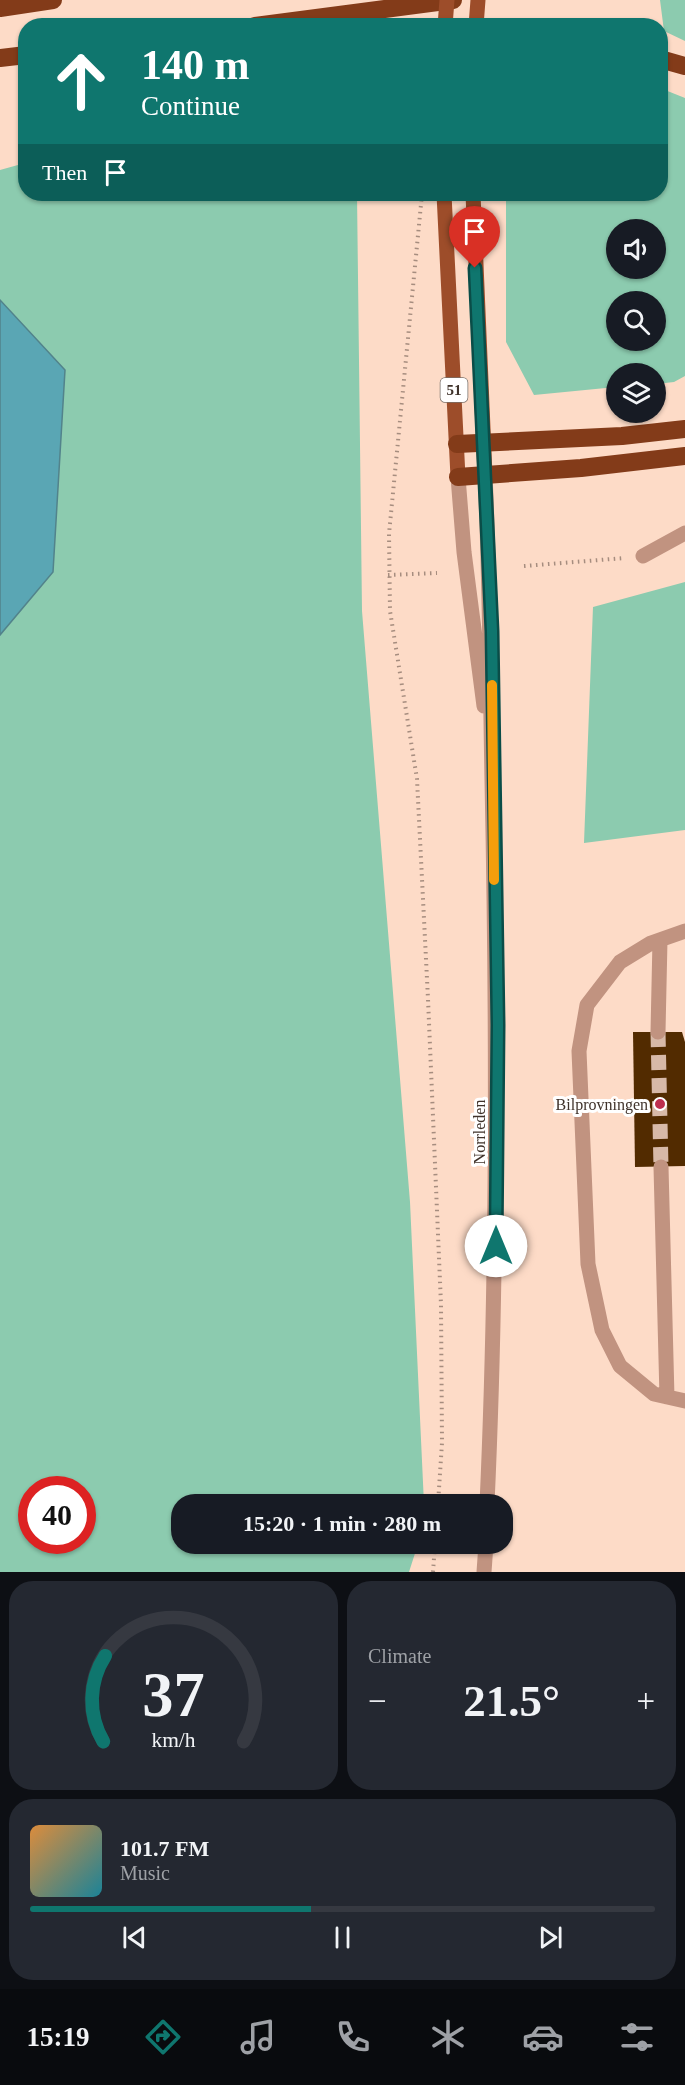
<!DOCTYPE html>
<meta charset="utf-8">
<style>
body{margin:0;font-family:"Times New Roman",serif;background:#242831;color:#f1f3f6;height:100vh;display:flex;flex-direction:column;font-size:22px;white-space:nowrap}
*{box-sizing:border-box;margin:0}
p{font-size:20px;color:#9ea1a6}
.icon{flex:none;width:33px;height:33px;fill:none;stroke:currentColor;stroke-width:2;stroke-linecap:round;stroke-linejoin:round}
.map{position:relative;height:1572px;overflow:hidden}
.details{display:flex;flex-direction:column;gap:9px;padding:9px;background:#0d0f14;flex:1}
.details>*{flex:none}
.guide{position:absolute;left:18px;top:18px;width:650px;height:183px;border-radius:24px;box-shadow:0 2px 4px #0004;background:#0f766e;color:#fff;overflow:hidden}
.controls{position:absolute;left:606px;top:219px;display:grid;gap:12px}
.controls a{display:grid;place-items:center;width:60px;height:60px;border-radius:50%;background:#171b24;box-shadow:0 2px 4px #0004;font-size:30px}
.speed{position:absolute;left:18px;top:1476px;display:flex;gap:12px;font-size:30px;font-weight:700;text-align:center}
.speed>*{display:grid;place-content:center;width:78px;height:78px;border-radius:50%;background:#171b24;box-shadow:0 2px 4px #0004;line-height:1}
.speed .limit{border:9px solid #d22;background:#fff;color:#111}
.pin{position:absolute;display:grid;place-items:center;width:51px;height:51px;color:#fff;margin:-62px -26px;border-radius:50% 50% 50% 0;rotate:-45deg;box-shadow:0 0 6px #0007}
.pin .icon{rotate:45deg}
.me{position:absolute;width:66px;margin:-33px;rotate:0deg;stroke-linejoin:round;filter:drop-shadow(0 0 4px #0008)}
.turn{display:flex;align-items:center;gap:21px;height:126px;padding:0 24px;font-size:27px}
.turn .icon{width:78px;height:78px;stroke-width:2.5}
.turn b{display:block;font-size:42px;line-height:51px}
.then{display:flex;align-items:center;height:57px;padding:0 24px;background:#0003;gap:12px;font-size:22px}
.big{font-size:45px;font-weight:600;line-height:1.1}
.details .tile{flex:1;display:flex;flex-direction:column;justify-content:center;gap:9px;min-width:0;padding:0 21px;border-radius:24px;background:#242831}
.details .dial{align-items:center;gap:0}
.dial svg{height:156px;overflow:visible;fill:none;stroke:#363941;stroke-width:7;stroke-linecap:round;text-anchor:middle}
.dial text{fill:#f1f3f6;stroke:none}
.song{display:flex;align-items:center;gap:18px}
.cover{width:72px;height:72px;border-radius:9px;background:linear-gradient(135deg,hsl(30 70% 55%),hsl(190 70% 35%))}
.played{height:6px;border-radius:3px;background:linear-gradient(90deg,#0f766e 45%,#363941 45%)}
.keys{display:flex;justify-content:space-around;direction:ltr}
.heat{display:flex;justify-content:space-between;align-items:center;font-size:33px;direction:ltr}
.details .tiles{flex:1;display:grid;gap:9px;grid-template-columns:1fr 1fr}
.tile:last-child{grid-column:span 2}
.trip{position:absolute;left:171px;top:1494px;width:342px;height:60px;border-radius:24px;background:#171b24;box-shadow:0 2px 4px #0004;font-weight:600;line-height:60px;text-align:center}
.tabs{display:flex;height:96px;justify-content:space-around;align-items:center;background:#090b0e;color:#9ea1a6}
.tabs .icon{width:42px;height:42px}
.tabs .selected{color:#0f766e}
.tabs b{font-size:27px;color:#f1f3f6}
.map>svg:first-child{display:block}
</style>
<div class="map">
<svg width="685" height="1572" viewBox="0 0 685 1572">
<rect width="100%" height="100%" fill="#fddbc7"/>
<path fill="#8ccbaf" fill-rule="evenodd" d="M660,0h25v41l-21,-10z
M660,88l25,10v278l-11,6 -18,2v-10h-40v13l-82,8 -28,-53v-148h154zM616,230h40v38h-40zM616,302h40v38h-40z
M25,163l1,31h331l5,417 48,591 14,302h-242v40h236l-9,28h-409v-1402zM32,1490h50v50h-50z
M685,582v248l-101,13 9,-236z"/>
<path fill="#5aa6b4" stroke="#52838b" stroke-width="1.5" d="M0,300l65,70 -12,202 -53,63z"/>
<path fill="#522b00" d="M633,1032h49l3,10v124l-50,1z"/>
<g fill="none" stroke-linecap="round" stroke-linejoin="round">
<path stroke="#d7b9a8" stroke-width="15" stroke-dasharray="15 8" stroke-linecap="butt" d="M658,1032l3,135"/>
<path stroke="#a68d7f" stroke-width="4" stroke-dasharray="1.5 4.5" stroke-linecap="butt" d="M422,194l-33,340 1,77 27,168 11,220 13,306 1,138 -4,61
M524,566l101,-8
M388,575l49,-2
M433,1572l2,-28"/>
<path stroke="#c19380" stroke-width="15" d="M485,475c5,102 5,203 7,305 5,242 6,483 -5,724
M458,477l6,75 20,154
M643,556l42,-23
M685,931l-34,12 -31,19 -33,43 -8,46 9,213 14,66 18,36 34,28 31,7
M658,1032l2,-92
M661,1167l6,230
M484,1572l2,-28"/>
<path stroke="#9d4d2a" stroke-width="15" d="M476,26l2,-26
M444,194l14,283
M473,194l12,281"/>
<path stroke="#833b19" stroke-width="18" d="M0,8l53,-8
M255,26l198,-26
M0,58l26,-3
M660,59l25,7
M457,444l165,-8 63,-7
M458,477l123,-9 104,-12"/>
<path stroke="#9d4d2a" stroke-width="15" d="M445,26l2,-26"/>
</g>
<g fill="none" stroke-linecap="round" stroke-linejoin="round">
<defs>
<path id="route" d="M475,268l17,363 6,394 -2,221"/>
</defs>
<use href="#route" stroke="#0a4d48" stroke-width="15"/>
<use href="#route" stroke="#0f766e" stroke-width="10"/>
<path stroke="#f59e0b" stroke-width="10" d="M492,685l2,195"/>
</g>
<circle fill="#be2e4f" stroke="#fff" stroke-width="2" cx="660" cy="1104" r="6"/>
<g text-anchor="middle" stroke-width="6" stroke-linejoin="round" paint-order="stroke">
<rect fill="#fff" stroke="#79706a" stroke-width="1.5" x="440.5" y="378" width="27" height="24" rx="4.5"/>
<g font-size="15" font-weight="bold" fill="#3f322a">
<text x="454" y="395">51</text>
</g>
<g font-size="16" fill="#3f322a" stroke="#fff" text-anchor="end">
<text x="648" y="1110">Bilprovningen</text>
</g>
<g font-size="16" fill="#3f322a" stroke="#fff">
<text transform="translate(479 1132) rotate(-90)" y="6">Norrleden</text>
</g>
</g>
</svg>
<div class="controls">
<a><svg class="icon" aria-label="sound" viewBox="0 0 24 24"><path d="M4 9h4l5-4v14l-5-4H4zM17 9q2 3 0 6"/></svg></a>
<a><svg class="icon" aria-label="search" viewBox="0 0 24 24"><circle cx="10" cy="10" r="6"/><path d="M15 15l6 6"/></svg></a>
<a><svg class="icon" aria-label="layers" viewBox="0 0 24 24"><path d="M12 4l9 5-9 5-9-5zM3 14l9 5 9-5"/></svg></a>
</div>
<div class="speed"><div class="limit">40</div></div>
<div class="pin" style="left:475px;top:268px;background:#d93025"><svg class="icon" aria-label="arrive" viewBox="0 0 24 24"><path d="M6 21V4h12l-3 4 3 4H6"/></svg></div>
<svg class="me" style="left:496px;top:1246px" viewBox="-20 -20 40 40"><circle r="19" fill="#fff"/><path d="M0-13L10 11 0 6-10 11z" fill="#0f766e"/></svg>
<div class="trip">15:20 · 1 min · 280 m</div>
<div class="guide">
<div class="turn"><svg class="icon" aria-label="ahead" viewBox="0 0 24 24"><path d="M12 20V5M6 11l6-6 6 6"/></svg><div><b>140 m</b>Continue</div></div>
<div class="then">Then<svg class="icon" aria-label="arrive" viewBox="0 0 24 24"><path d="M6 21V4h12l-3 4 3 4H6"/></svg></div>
</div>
</div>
<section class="details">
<div class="tiles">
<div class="tile dial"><svg viewBox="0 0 100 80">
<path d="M14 69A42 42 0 1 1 86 69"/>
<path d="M14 69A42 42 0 0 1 15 25" stroke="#0f766e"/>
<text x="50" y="56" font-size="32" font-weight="700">37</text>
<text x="50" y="72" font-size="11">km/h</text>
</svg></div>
<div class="tile"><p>Climate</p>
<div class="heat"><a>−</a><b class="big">21.5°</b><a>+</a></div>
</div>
<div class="tile">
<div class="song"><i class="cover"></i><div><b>101.7 FM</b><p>Music</p></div></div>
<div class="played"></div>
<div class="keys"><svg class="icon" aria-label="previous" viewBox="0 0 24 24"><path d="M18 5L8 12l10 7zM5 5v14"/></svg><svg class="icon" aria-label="pause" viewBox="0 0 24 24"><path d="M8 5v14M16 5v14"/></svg><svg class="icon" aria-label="next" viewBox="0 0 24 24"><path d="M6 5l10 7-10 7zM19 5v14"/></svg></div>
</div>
</div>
</section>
<nav class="tabs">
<b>15:19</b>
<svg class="icon selected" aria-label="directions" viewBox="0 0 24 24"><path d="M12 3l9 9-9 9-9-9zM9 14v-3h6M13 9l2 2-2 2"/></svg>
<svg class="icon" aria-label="music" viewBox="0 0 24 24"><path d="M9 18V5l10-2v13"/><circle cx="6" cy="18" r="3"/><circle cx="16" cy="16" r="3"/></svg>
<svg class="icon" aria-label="phone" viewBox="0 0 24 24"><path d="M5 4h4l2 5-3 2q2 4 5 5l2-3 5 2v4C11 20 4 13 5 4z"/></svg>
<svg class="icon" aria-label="climate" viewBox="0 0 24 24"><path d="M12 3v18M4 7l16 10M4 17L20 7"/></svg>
<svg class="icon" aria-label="car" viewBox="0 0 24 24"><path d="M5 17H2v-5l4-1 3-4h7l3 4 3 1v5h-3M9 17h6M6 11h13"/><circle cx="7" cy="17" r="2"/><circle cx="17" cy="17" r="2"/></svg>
<svg class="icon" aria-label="filters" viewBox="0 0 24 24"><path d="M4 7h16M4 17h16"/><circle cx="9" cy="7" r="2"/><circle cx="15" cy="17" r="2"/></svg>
</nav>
